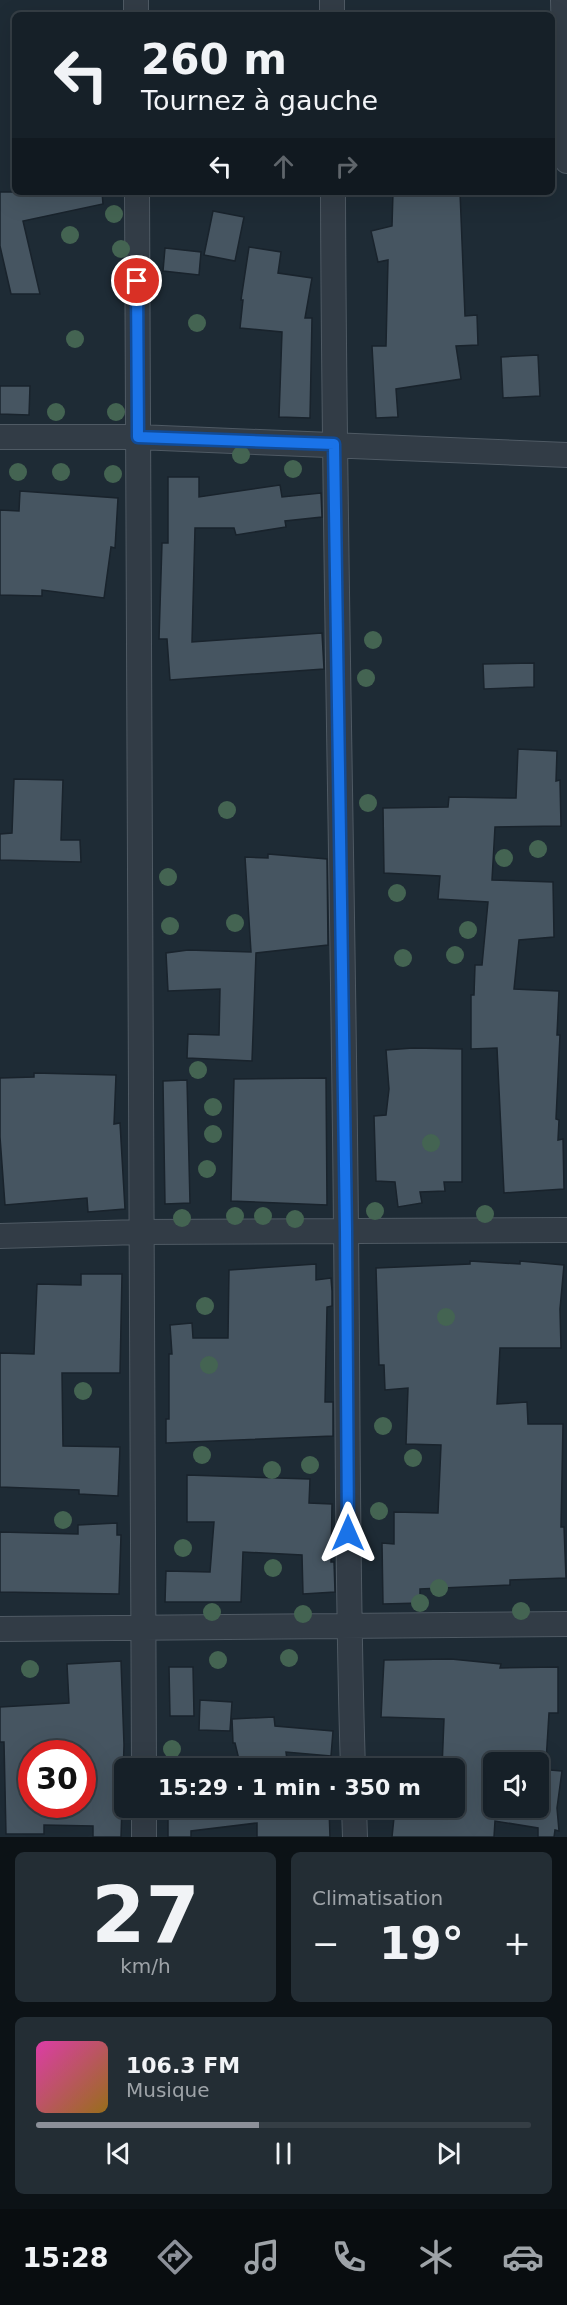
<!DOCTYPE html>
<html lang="fr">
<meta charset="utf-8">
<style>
body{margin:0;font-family:"DejaVu Sans",sans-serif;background:#232d34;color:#f1f3f6;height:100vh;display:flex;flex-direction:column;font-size:22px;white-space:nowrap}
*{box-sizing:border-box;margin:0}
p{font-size:20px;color:#9ea3a8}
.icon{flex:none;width:33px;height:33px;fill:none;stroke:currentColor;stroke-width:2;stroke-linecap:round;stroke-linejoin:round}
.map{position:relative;height:1837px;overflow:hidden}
.side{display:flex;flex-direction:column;gap:15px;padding:15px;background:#0c1216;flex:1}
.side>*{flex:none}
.top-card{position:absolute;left:12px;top:12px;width:543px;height:183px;border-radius:9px;box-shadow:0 6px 24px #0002,0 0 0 2px #353e45;background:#162028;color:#f1f3f6;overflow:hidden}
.tools{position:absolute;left:483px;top:1752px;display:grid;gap:12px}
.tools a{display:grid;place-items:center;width:66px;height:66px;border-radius:9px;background:#162028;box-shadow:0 6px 24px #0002,0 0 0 2px #353e45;font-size:30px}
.speed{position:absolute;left:18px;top:1740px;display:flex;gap:12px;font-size:30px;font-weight:700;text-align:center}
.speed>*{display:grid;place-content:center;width:78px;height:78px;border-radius:50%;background:#162028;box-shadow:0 6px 24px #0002,0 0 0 2px #353e45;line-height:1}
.speed .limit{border:9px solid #d22;background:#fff;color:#111}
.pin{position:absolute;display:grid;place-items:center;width:51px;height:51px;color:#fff;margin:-26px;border:3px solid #fff;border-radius:50%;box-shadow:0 2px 6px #0007}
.me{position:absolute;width:66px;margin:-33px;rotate:0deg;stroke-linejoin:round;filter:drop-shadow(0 0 4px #0008)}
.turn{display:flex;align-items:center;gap:21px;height:126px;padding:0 30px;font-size:27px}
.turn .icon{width:78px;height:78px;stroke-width:2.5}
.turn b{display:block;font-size:42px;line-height:51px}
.lanes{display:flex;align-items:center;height:57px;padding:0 30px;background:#0003;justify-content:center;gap:30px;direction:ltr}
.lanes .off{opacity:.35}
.big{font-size:45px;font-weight:600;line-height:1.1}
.side .widget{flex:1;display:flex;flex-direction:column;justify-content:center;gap:9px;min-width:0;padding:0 21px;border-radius:9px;background:#232d34}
.side .dial{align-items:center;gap:0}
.dial b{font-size:78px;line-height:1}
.song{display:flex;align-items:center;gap:18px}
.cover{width:72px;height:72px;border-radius:9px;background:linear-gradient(135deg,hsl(320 70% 55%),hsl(40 70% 35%))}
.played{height:6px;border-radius:3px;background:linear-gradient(90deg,#8c9099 45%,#353e45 45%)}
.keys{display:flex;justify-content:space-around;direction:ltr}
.heat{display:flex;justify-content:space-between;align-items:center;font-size:33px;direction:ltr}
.side .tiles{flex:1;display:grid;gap:15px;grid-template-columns:1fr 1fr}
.widget:last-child{grid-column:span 2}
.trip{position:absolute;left:114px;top:1758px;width:351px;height:60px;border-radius:9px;background:#162028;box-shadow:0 6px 24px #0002,0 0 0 2px #353e45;font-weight:600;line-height:60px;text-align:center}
.tab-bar{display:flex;height:96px;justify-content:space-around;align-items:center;background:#090d10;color:#9ea3a8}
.tab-bar .icon{width:42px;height:42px}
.tab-bar .on{color:#8c9099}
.tab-bar b{font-size:27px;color:#f1f3f6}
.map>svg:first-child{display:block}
</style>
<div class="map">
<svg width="567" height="1837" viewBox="0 0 567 1837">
<rect width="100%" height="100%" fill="#1e2b35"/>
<path fill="#465561" stroke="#19232c" stroke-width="1.5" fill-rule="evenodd" d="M0,192h102l1,12 -80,17 17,73h-29l-11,-48z
M393,192h67l5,124 12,-1 1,30 -22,1 5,33 -65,10 2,28 -22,1 -4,-72h14l2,-86 -10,2 -7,-31 21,-5z
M213,211l31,6 -9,44 -31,-6z
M249,247l32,5 -3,21 34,5 -7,40h7l-2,100 -31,-1 3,-85 -42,-4 3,-28h-2z
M165,248l36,4 -2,23 -36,-4z
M538,355l2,41 -37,2 -2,-41z
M0,386h30l-1,29 -29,-1z
M168,477h31v20l81,-12 2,12 39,-4 1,24 -37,4 1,6 -50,8 -2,-7h-39l-3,114 130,-9 2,36 -154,11 -3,-41h-8l3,-96h6z
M20,491l98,7 -3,50 -4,-1 -7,51 -62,-8v6l-42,-1v-85l19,1z
M534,663v24l-50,2 -1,-25z
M518,749l39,2 -1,30 4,-1 1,46 -66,1 -3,53 61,2 1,55 -35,3 -5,49 45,2 -2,44h3l-4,84 3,1 -1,20 5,-1 1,50 -60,4 -7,-145 -26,1v-54h3l1,-30h7l6,-63 -50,-3 2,-23 -56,-3 -1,-65 65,-1 1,-10 67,1z
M14,779l49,1 -2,60h19l1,22 -81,-2v-26l12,-1z
M268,854l59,5 1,86 -72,8 -4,108 -65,-3 1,-24 31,1 1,-46 -52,2 -2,-38 22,-3 63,2 -6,-95 23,1z
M413,1048l49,1v133h-18l1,9 -25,1 2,11 -24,4 -3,-25 -19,-1 -2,-65 12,-1 3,-26 -3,-39z
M34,1073l82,2 -2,49 6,-1 5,86 -37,3 -1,-14 -82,7 -5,-68v-59l34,-1z
M326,1078l1,127 -96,-4 3,-122z
M187,1080l3,123 -25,1 -2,-123z
M470,1261l50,3v-3l44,4 -4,44 1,39h-61l-3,56 30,-2 1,22h35l-2,103h3l2,51 -56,2v5l-90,4v14l-37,1 -1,-61 12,1v-32l44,1 3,-68 -35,-1 2,-56 -23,2 -1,-25h-5l-3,-97 94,-4z
M316,1264v16l15,-2 1,13v15l-5,1 -2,95h8v34l-167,7v-24h3v-65h3l-2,-29 22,-2 1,15h35l1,-68z
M81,1274h41l-2,99h-58l1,73 57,1 -2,49 -39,-2v-4l-79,-3v-134l34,1 3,-70 44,1z
M187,1475l123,4 -1,24 23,1 -1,58h3l1,30 -32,2 -1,-39 -59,-3 -2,50h-76l1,-31 44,1 4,-50h-27z
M117,1523v12h4l-2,59 -119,-2v-60l78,2v-9z
M451,1659l50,5 -1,4 58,-1v46h-9l-3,49h-52v46h44v-39l24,2 -5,37 2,23 -4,-1 -1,7h-16v-9l-43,-7 -1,16h-102l3,-29h59v-40h-12l2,-49 -63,-2 3,-57z
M121,1661l3,84 -3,92h-28v-11l-49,-1v9h-38l-2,-92h-4v-35l69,-4 -2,-39zM32,1754h50v50h-50z
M169,1667h24l1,49h-24z
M200,1700l32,2 -2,29 -31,-1z
M274,1717l1,9 58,5 -2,25 -45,-4 2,16h-47l-6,-25h-2l-1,-24z
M168,1808h161l1,29h-73v-14l-66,8v6h-23z"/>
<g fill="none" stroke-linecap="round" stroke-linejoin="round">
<defs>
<path id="minor" d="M136,0v15
M332,0v15
M563,0l4,161
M137,192l7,1576
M333,192c1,346 10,692 13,1038 2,179 1,359 7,538
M0,437h138l429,18
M0,1236l140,-4 427,-2
M0,1629l567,-5
M144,1808v29
M354,1808l1,29"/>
</defs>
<use href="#minor" stroke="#4f5a64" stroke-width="26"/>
<use href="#minor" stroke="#323c46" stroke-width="24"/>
</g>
<g fill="#446452">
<circle cx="114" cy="214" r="9"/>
<circle cx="70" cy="235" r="9"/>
<circle cx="121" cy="249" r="9"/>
<circle cx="197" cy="323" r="9"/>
<circle cx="75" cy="339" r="9"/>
<circle cx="56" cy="412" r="9"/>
<circle cx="116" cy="412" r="9"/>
<circle cx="241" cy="455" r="9"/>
<circle cx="293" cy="469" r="9"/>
<circle cx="18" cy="472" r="9"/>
<circle cx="61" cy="472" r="9"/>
<circle cx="113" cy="474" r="9"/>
<circle cx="373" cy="640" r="9"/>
<circle cx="366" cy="678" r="9"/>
<circle cx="368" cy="803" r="9"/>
<circle cx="227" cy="810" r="9"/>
<circle cx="538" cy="849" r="9"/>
<circle cx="504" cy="858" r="9"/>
<circle cx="168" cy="877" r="9"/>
<circle cx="397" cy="893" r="9"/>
<circle cx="235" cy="923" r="9"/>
<circle cx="170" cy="926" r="9"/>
<circle cx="468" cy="930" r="9"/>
<circle cx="455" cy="955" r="9"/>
<circle cx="403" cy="958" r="9"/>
<circle cx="198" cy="1070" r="9"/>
<circle cx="213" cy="1107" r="9"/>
<circle cx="213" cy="1134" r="9"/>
<circle cx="431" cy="1143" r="9"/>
<circle cx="207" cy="1169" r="9"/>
<circle cx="375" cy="1211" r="9"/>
<circle cx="485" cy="1214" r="9"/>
<circle cx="235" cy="1216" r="9"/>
<circle cx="263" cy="1216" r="9"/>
<circle cx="182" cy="1218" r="9"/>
<circle cx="295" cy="1219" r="9"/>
<circle cx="205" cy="1306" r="9"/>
<circle cx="446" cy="1317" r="9"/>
<circle cx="209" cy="1365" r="9"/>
<circle cx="83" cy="1391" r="9"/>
<circle cx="383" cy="1426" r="9"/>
<circle cx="202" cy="1455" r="9"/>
<circle cx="413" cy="1458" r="9"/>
<circle cx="310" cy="1465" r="9"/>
<circle cx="272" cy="1470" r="9"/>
<circle cx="379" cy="1511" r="9"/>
<circle cx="63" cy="1520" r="9"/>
<circle cx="183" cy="1548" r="9"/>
<circle cx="273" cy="1568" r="9"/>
<circle cx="439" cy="1588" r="9"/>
<circle cx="420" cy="1603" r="9"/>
<circle cx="521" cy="1611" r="9"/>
<circle cx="212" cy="1612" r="9"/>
<circle cx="303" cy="1614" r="9"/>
<circle cx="289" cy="1658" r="9"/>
<circle cx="218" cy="1660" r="9"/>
<circle cx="30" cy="1669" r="9"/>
<circle cx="172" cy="1749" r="9"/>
</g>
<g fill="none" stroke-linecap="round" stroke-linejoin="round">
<defs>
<path id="route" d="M137,281l1,156 196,7 12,786 2,303"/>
</defs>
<use href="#route" stroke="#114b97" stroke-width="15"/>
<use href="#route" stroke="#1a73e8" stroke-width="10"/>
</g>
</svg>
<div class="tools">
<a><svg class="icon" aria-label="sound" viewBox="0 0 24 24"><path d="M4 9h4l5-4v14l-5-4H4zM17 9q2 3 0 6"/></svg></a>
</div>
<div class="speed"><div class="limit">30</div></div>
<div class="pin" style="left:137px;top:281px;background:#d93025"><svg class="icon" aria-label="arrive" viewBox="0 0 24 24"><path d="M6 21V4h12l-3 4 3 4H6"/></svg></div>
<svg class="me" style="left:348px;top:1533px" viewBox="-20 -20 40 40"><path d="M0-17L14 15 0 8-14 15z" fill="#1a73e8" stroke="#fff" stroke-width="4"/></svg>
<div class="trip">15:29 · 1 min · 350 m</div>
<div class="top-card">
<div class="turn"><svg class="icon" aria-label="left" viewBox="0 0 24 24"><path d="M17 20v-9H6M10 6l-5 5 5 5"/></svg><div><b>260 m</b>Tournez à gauche</div></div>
<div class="lanes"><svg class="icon" aria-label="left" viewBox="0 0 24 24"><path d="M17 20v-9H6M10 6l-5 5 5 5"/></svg><svg class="icon off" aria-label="ahead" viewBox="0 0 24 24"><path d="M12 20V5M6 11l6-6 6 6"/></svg><svg class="icon off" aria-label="right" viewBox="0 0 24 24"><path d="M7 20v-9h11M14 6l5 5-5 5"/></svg></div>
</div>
</div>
<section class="side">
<div class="tiles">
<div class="widget dial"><b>27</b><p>km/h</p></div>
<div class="widget"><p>Climatisation</p>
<div class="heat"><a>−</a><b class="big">19°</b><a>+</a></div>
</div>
<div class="widget">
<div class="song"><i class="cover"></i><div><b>106.3 FM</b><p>Musique</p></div></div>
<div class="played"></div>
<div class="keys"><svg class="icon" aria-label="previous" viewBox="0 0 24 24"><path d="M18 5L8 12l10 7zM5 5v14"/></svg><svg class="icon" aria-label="pause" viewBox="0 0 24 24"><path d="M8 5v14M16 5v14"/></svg><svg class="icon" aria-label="next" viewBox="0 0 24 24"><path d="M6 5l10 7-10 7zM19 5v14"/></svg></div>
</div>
</div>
</section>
<nav class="tab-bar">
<b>15:28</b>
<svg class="icon on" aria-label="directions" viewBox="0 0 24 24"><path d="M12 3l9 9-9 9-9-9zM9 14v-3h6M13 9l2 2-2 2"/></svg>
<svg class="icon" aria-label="music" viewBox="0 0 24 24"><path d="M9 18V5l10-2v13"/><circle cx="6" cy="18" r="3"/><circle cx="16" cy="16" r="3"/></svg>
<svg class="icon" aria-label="phone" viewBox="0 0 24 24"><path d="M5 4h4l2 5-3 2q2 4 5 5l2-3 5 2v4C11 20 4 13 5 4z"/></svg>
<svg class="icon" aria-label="climate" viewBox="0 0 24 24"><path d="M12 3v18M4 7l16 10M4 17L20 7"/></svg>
<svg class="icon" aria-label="car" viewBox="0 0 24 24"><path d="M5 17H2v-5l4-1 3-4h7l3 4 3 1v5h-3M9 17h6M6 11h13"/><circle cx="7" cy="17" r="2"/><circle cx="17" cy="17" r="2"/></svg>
</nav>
